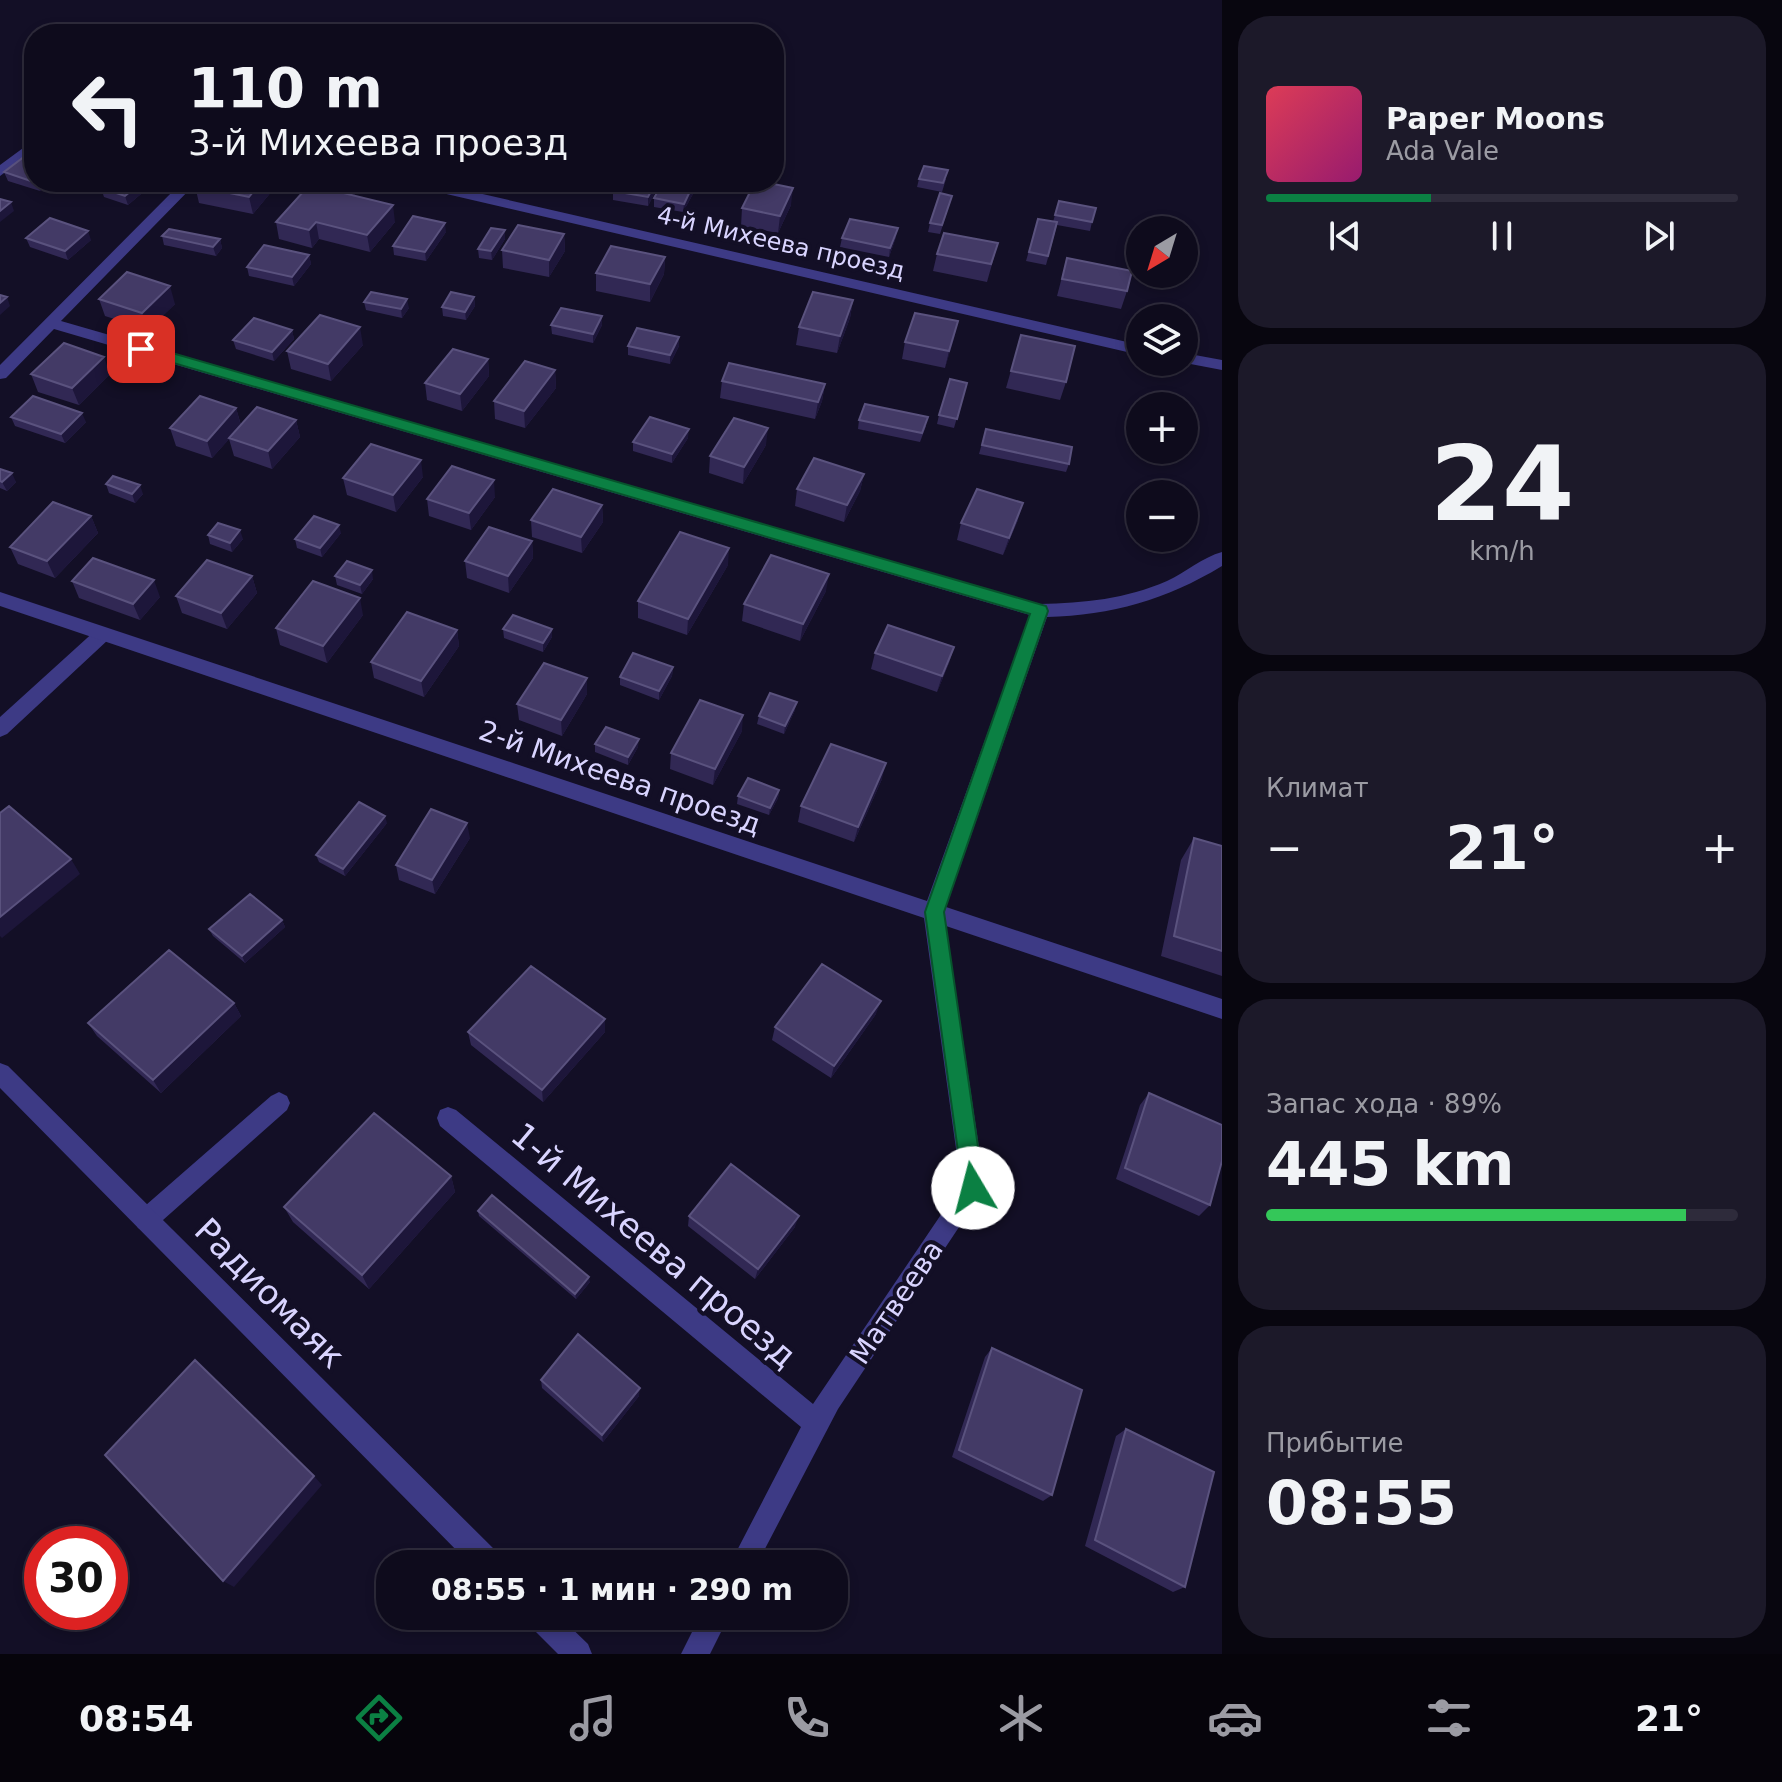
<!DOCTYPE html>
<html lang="ru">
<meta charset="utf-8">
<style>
body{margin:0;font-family:"DejaVu Sans",sans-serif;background:#1c1929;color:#f1f3f6;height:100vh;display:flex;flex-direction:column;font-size:30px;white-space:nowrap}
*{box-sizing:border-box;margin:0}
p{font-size:26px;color:#9b9ba3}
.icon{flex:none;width:44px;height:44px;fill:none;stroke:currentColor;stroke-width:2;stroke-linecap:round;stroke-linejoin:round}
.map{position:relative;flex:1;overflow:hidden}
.panel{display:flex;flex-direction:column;gap:16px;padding:16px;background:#08060f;width:560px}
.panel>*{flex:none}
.banner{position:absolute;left:24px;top:24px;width:760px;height:168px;border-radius:32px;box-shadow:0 4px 12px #0003,0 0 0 2px #2e2b3b;background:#0e0b1c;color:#f1f3f6;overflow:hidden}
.needle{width:52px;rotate:218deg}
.fabs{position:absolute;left:1126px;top:216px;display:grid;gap:16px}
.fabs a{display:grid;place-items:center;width:72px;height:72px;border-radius:50%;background:#0e0b1c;box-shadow:0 4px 12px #0003,0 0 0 2px #2e2b3b;font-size:40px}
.speed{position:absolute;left:24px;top:1526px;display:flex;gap:16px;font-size:40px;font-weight:700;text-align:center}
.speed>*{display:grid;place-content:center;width:104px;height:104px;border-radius:50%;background:#0e0b1c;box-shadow:0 4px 12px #0003,0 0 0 2px #2e2b3b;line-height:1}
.speed .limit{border:12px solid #d22;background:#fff;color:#111}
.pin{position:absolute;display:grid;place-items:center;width:68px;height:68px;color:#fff;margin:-34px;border-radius:16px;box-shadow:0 4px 12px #0006}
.me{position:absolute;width:88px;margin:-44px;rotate:352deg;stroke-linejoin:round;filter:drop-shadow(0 0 6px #0008)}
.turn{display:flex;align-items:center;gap:28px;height:168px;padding:0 32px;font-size:36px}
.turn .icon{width:104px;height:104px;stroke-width:2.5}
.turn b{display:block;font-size:56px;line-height:68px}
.big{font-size:60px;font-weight:700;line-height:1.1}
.panel .tile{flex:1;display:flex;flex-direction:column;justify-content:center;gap:12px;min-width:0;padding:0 28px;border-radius:32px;background:#1c1929}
.panel .dial{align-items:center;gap:0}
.dial b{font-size:104px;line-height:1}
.song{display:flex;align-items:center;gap:24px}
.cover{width:96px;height:96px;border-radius:12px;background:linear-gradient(135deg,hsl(350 70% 55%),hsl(320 70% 35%))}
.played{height:8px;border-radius:4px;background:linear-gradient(90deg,#0b8043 35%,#2e2b3b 35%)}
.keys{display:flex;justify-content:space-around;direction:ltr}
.heat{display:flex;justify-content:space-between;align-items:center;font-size:44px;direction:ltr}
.charge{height:12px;border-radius:6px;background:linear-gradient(90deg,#34c759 89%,#2e2b3b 0)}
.trip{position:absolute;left:376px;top:1550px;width:472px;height:80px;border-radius:32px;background:#0e0b1c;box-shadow:0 4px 12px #0003,0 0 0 2px #2e2b3b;font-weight:700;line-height:80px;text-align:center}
.tab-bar{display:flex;height:128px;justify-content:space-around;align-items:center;background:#06040b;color:#9b9ba3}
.tab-bar .icon{width:56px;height:56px}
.tab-bar .current{color:#0b8043}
.tab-bar b{font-size:36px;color:#f1f3f6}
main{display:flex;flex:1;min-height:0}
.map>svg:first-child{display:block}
</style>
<main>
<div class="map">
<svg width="1222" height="1654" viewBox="0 0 1222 1654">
<rect width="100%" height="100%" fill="#130f26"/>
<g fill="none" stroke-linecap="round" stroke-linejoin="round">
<path fill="#3d3a85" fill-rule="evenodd" d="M103,627l9,7 -3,5 -102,95 -7,3v-20l97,-88z
M279,1092l8,4 3,7 -3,7 -133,118 -8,4 -8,-4 -4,-8 4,-8 133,-116z"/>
<path fill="#3d3a85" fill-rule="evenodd" d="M34,140v11l-34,25v-11z
M182,182h15l-136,139 979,283c44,-1 86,-5 127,-23 19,-9 36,-24 55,-29v14c-56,34 -110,49 -175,51l-101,290 276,92v20l-276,-93 39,262 -147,221 -81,155h-27l71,-137 -361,-301 -3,-8 3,-8 8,-3 8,3 357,294 148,-219 -37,-267 -924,-312v-14l927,309 103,-286 -976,-286 -48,49 -6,1v-14z
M405,182h25l710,163v10l-728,-169z
M1184,353l38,7v10l-42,-8h4z
M0,1063l8,3 491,488 3,10h-32l-470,-476z
M526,1616h33l29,28 4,10h-34l-28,-28z
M700,1616h29l-19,38h-29z"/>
</g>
<path fill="#312854" d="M4,172l30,10h17l-11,9 -32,-10z
M919,179h27l-4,13 -25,-5z
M108,182h45l1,1 -26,22 -24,-8 -3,-9z
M534,182h39l-5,8z
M660,182l-12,24 -35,-6v-9z
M767,183l24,22 -13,28 -37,-7 1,-18z
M693,185v9l-10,18 -29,-5v-9z
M195,186l77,5 -19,23 -54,-11z
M355,195l40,27 -25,30 -51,-13 -7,9 -33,-9 -3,-17z
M952,196l-12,38 -12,-2 2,-9z
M1059,201l33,21 -2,9 -33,-6 -11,40 -20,-4 12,-42 15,3z
M505,230v9l-13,21 -13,-2 -1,-9z
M446,232l-20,29 -32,-6 -1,-9z
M564,234l1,17 -16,26 -46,-9 -1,-18z
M162,236l58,3 2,9 -6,8 -52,-11z
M896,237l-7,20 -49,-10 2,-9z
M26,238l65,2 -23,20 -38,-13z
M998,243l-11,39 -54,-11 4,-17z
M309,255l2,9 -17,22 -45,-10 -2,-9z
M665,257l-1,17 -14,28 -54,-11v-18z
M1067,258l60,33 -6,18 -64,-13z
M474,297l1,9 -9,14 -23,-4 -1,-9z
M99,299l76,5 -27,26 -43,-14z
M853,300l-3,18 -13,35 -41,-8 3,-18z
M364,302l45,6 -7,10 -36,-8z
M602,316v9l-9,18 -41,-9 -1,-9z
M958,321l-13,47 -43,-9 3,-17z
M292,330l2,9 -20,22 -38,-12 -3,-9z
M1021,335l45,47 -6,18 -54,-12z
M363,345l-32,36 -40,-12 -4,-18z
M628,346h51l-9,18 -42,-9z
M488,359l1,17 -27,35 -35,-11 -2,-17z
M555,370l1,18 -31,40 -30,-9 -1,-18z
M31,374h79l-31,31 -41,-13z
M722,381l103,3 -3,17 -7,18 -95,-21z
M967,383l-13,45 -17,-4 2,-9z
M236,408l5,17 55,-5 4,17 -28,32 -38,-13 -5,-17 -17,19 -36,-12 -6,-18z
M11,417l75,5 -21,21 -50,-17z
M859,420l67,6 -6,16 -62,-13z
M986,429l83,35 -3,8 -87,-18z
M688,438l-16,25 -39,-12v-9z
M766,445l-23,39 -34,-11 1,-17z
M0,469l16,13 -9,9 -7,-3z
M864,474l-4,17 -16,31 -49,-16 2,-17z
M423,477l-27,35 -49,-17 -4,-17z
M106,484l37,10 -8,9 -26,-10z
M495,497l-24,33 -42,-14 -2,-17z
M602,505l1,17 -21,31 -50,-16 -1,-17z
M91,516l7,17 -43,45 -37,-14 -8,-17z
M1018,520l-15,35 -46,-15 4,-17z
M341,533l-19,24 -25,-9 -2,-9z
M208,535l35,4 -11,13 -22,-8z
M532,541l1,17 -24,35 -42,-15 -2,-17z
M728,565l-41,70 -49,-17v-17z
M252,576l5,17 -30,36 -45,-16 -6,-17z
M335,576l38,3 -11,15 -25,-9z
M72,581l88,16 -20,23 -61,-22z
M826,591l-26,50 -58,-20 2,-17z
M363,615l-36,48 -47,-18 -4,-17z
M503,629l49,8 -9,15 -39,-14z
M457,630l2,16 -35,51 -50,-19 -3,-16z
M954,647l-5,16 -12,29 -66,-23 4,-16z
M673,667l-1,9 -13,24 -39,-15v-8z
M587,678v16l-25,42 -43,-16 -2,-16z
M795,710l-11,24 -27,-10 2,-8z
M742,731l-29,54 -43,-16 1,-16z
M595,744l43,3 -10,18 -33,-13z
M882,779l-28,63 -56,-20 3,-16z
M779,790l-1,8 -9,17 -32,-11 1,-8z
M387,823l-42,53 -26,-14 -3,-7z
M470,838l-35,56 -36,-14 -3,-15z
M1194,838l28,8v130l-61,-20 20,-96z
M282,920l3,7 -40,36 -32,-27 -4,-7z
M234,1003l7,13 -80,77 -64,-57 -9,-13z
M876,1014l-45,64 -59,-38 3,-13z
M605,1019v13l-62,70 -72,-57 -3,-13z
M1149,1093l61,112 -11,11 -83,-37 24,-74z
M451,1176l4,16 -86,97 -76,-67 -9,-15z
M478,1211l112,71 -14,17 -97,-83z
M689,1216l106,11 -40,52 -67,-53z
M992,1348l60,147 -9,6 -91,-44 33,-100z
M541,1380l98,16 -36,46 -61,-54z
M1126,1429l59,158 -12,5 -88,-46 31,-110z"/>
<path fill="#1d163a" d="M37,182h14l-11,9z
M142,182h11l1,1 -26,22 -3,-9z
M261,182h9l2,9 -19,23 -4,-17z
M348,182h5l2,13 -16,-3z
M656,182h4l-12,24v-9z
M693,185v9l-10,18 1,-8z
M793,188l-2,17 -13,28 2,-17z
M11,202l3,9 -14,11v-11z
M393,205l2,17 -25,30 -3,-17z
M316,222l3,17 -7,9 -3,-18z
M445,223l1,9 -20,29 -1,-9z
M898,228l-2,9 -7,20 1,-9z
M505,230v9l-13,21 -1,-9z
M88,231l3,9 -23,20 -3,-9z
M564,234l1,17 -16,26v-17z
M220,239l2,9 -6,8 -3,-9z
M309,255l2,9 -17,22 -2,-9z
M665,257l-1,17 -14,28v-18z
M170,286l5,18 -27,26 -6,-17z
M7,297l3,9 -10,9v-12z
M474,297l1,9 -9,14 -1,-8z
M407,299l2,9 -7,10 -1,-9z
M853,300l-3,18 -13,35 3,-17z
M602,316v9l-9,18v-9z
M958,321l-4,18 -9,29 4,-17z
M360,327l3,18 -32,36 -3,-17z
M292,330l2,9 -20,22 -2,-9z
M679,337v9l-9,18v-9z
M104,357l6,17 -31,31 -7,-17z
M488,359l1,17 -27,35 -2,-17z
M555,370l1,18 -31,40 -1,-17z
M825,384l-3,17 -7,18 3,-17z
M236,408l5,18 -29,32 -5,-17z
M82,413l4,9 -21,21 -4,-9z
M296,420l4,17 -28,32 -4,-18z
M768,428l-2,17 -23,39 1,-17z
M689,429l-1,9 -16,25v-9z
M421,460l2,17 -27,35 -3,-17z
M12,473l4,9 -9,9 -5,-9z
M864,474l-4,17 -16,31 3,-17z
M494,480l1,17 -24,33 -2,-17z
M140,485l3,9 -8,9 -3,-9z
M1023,503l-5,17 -15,35 6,-17z
M602,505l1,17 -21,31 -1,-16z
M91,516l7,17 -43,45 -8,-17z
M339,525l2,8 -19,24 -2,-9z
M240,530l3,9 -11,13 -2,-9z
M532,541l1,17 -24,35 -1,-17z
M729,548l-1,17 -41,70 1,-16z
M372,570l1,9 -11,15 -2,-9z
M829,574l-3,17 -26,50 3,-17z
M252,576l5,17 -30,36 -6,-16z
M154,580l6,17 -20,23 -7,-16z
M360,598l3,17 -36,48 -4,-17z
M552,629v8l-9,15v-9z
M457,630l2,16 -35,51 -3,-16z
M954,647l-5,16 -12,29 5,-16z
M673,667l-1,9 -13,24v-9z
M587,678v16l-25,42 -1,-16z
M797,702l-2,8 -11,24 1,-8z
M743,715l-1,16 -29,54 2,-16z
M639,739l-1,8 -10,18v-8z
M886,763l-4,16 -28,63 4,-15z
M779,790l-1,8 -9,17 1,-7z
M385,816l2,7 -42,53 -2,-7z
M467,823l3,15 -35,56 -3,-14z
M71,859l9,15 -78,64 -2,-2v-19z
M282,920l3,7 -40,36 -3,-7z
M881,1001l-5,13 -45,64 3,-12z
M234,1003l7,13 -80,77 -8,-13z
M605,1019v13l-62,70 -1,-12z
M451,1176l4,16 -86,97 -7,-14z
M799,1216l-4,11 -40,52 3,-10z
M589,1277l1,5 -14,17 -1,-5z
M640,1388l-1,8 -36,46 -1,-7z
M314,1476l8,9 -88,102 -11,-6z"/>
<path fill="#433a66" stroke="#5a527e" stroke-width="2" d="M33,150h1v32l-30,-10z
M924,166l24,4 -5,13 -24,-4z
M108,182h34l-17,14 -24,-8z
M198,182h63l-12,15 -54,-11z
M312,182h36l-9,10 54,13 -26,30 -51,-13 -7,8 -33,-8z
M618,182h38l-8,15 -35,-6z
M663,182h15l15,3 -9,19 -30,-6z
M755,182h9l29,6 -13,28 -38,-8z
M940,193l12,3 -10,29 -12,-2z
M0,199l11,3 -11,9z
M1059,201l37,7 -4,14 -37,-7z
M413,216l32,7 -20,29 -32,-6z
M50,218l38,13 -23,20 -39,-13z
M850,219l48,9 -8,20 -48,-10z
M1038,219l19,3 -9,34 -19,-4z
M518,225l46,9 -15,26 -47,-10z
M491,228l14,2 -14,21 -13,-2z
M169,229l51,10 -7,8 -51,-11z
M944,233l54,10 -7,21 -54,-10z
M264,245l45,10 -17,22 -45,-10z
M611,246l54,11 -15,27 -54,-11z
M1067,258l65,13 -5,20 -65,-12z
M127,272l43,14 -28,27 -43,-14z
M371,292l36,7 -6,10 -37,-7z
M451,292l23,5 -9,15 -23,-5z
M813,292l40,8 -13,36 -41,-9z
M0,295l7,2 -7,6z
M561,308l41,8 -9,18 -42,-9z
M915,313l43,8 -9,30 -44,-9z
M320,315l40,12 -32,37 -41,-13z
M254,318l38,12 -20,22 -39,-12z
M637,328l42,9 -9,18 -42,-9z
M1021,335l54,11 -9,36 -55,-11z
M64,343l40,14 -32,31 -41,-14z
M453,349l35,10 -28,35 -35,-11z
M525,361l30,9 -31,41 -30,-10z
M729,363l96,21 -7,18 -96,-21z
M950,379l17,4 -10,36 -18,-4z
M33,396l49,17 -21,21 -50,-17z
M200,396l36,12 -29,33 -37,-13z
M865,404l63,13 -6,16 -63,-13z
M257,407l39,13 -28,31 -39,-13z
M650,417l39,12 -17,25 -39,-12z
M734,418l34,10 -24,39 -34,-11z
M986,429l86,18 -3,17 -87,-19z
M371,444l50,16 -28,35 -50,-17z
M814,458l50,16 -17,31 -50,-16z
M452,466l42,14 -25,33 -42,-14z
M0,469l12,4 -10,9 -2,-1z
M113,476l27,9 -8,9 -26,-10z
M553,489l49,16 -21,32 -50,-17z
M977,489l46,14 -14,35 -48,-15z
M53,502l38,14 -44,45 -37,-14z
M314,516l25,9 -19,23 -25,-9z
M218,523l22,7 -10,13 -22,-8z
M489,527l43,14 -24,35 -43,-15z
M680,532l49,16 -41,71 -50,-18z
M771,555l58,19 -26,50 -59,-20z
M93,558l61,22 -21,24 -61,-23z
M207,560l45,16 -31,37 -45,-17z
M347,561l25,9 -12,15 -25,-9z
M313,581l47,17 -37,48 -47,-18z
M407,612l50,18 -36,51 -50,-19z
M513,615l39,14 -9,14 -40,-14z
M888,625l66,22 -12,29 -67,-23z
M633,653l40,14 -14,24 -39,-14z
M544,663l43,15 -26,42 -44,-16z
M770,693l27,9 -12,24 -26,-10z
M700,700l43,15 -28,54 -44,-16z
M606,727l33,12 -11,18 -33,-13z
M831,744l55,19 -28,64 -57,-21z
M748,778l31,12 -9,18 -32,-12z
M359,802l26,14 -42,53 -27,-14z
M9,806l62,53 -71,58v-104z
M431,809l36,14 -35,57 -36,-15z
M1194,838l28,8v105l-48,-15z
M250,894l32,26 -40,36 -33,-27z
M169,950l65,53 -81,77 -65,-57z
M822,964l59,37 -47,65 -59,-39z
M531,966l74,53 -63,71 -74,-58z
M1149,1093l73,32v36l-12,44 -85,-37z
M374,1113l77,63 -89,99 -78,-68z
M731,1164l68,52 -41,53 -69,-53z
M492,1195l97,82 -14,17 -97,-83z
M578,1334l62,54 -38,47 -61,-55z
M992,1348l90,42 -30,105 -93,-45z
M195,1360l119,116 -91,105 -118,-126z
M1126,1429l88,43 -29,115 -90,-47z"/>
<path fill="#0b8043" stroke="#07532c" stroke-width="2" d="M141,344l905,262 2,5 -104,301 40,276 -3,8 -8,3 -7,-3 -3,-8 -38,-276 105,-298 -894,-262v-6z"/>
<g text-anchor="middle" stroke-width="8" stroke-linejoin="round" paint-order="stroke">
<g font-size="24" fill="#d9d4ff" stroke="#130f26">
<text transform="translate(781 243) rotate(13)" y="8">4-й Михеева проезд</text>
</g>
<g font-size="28" fill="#d9d4ff" stroke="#130f26">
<text transform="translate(620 777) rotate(19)" y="10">2-й Михеева проезд</text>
<text transform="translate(896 1302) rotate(-56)" y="10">Матвеева</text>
</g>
<g font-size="34" fill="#d9d4ff" stroke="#130f26">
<text transform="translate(654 1245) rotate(40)" y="12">1-й Михеева проезд</text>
<text transform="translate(270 1293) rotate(45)" y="12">Радиомаяк</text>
</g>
</g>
</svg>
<div class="fabs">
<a><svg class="needle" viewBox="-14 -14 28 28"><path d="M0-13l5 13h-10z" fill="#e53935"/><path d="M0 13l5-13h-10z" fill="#9b9ba3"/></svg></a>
<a><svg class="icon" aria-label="layers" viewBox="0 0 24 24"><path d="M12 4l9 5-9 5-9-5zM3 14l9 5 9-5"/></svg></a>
<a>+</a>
<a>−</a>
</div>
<div class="speed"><div class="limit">30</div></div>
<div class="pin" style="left:141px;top:349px;background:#d93025"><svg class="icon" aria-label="arrive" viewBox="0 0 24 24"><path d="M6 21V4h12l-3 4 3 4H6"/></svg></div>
<svg class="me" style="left:973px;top:1188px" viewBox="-20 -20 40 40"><circle r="19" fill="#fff"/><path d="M0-13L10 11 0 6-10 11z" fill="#0b8043"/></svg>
<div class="trip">08:55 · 1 мин · 290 m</div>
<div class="banner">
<div class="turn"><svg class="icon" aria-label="left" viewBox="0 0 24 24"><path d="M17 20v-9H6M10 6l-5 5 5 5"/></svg><div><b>110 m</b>3-й Михеева проезд</div></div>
</div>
</div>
<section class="panel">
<div class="tile">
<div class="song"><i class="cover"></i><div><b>Paper Moons</b><p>Ada Vale</p></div></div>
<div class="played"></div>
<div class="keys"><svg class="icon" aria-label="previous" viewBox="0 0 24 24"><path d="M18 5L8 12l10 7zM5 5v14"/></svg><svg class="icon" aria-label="pause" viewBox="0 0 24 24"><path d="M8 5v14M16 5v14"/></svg><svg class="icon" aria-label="next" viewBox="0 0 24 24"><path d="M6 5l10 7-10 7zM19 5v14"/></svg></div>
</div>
<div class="tile dial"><b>24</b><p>km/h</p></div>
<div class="tile"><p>Климат</p>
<div class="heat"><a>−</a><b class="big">21°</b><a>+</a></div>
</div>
<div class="tile"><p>Запас хода · 89%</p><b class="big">445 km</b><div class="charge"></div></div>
<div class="tile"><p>Прибытие</p><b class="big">08:55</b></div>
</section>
</main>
<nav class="tab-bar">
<b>08:54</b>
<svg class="icon current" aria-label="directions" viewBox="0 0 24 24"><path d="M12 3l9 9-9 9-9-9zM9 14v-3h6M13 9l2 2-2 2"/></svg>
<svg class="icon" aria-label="music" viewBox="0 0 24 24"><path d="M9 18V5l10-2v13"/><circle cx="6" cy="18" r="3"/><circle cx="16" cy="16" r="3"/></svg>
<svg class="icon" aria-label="phone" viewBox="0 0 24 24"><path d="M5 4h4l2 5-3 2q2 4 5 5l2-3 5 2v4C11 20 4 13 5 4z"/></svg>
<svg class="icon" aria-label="climate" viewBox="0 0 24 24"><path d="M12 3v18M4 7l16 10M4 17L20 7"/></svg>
<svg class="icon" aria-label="car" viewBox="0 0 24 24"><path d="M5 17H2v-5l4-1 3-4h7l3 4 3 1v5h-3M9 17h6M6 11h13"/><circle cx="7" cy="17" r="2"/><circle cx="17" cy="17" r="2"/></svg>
<svg class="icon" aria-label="filters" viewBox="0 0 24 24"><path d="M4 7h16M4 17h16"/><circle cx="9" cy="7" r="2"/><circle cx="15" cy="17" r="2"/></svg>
<b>21°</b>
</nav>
